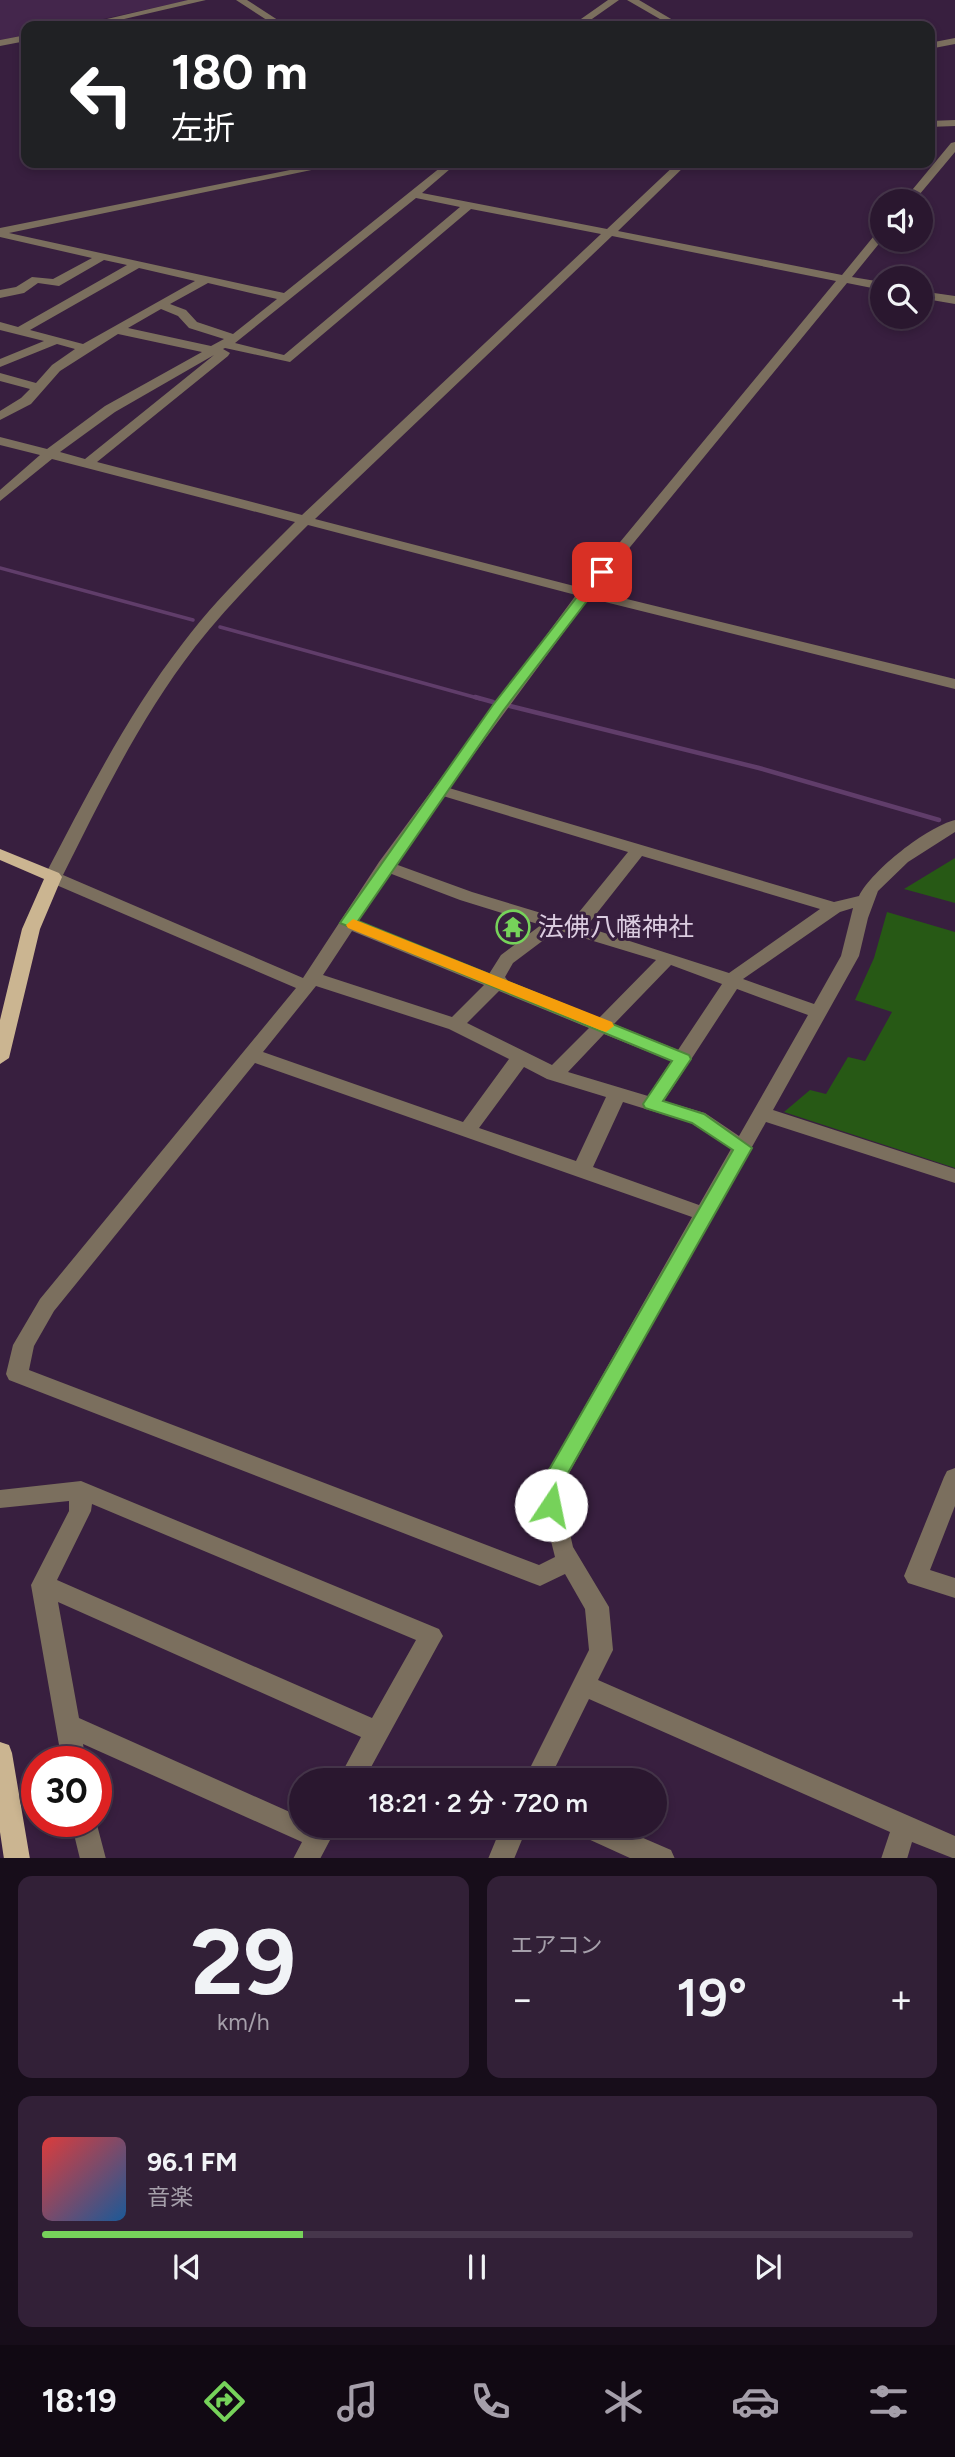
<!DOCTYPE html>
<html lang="ja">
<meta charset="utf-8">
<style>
body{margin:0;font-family:Figtree,"Noto Sans JP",sans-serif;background:#322037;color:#f1f3f6;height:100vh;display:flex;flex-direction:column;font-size:26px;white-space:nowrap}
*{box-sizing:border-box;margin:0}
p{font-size:23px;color:#a59faa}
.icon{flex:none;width:38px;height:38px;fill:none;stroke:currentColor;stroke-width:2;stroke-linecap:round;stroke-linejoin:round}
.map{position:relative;height:1858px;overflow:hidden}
.details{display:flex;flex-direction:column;gap:18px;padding:18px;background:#170d1a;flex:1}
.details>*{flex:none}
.guide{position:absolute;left:21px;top:21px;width:914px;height:147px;border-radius:14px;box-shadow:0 4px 10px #0003,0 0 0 2px #46364b;background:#202124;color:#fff;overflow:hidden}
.buttons{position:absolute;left:870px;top:189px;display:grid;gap:14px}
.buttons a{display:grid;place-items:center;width:63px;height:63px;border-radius:50%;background:#2a172f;box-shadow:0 4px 10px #0003,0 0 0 2px #46364b;font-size:35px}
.speed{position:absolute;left:21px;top:1746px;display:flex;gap:14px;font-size:35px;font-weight:700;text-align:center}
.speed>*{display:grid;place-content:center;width:91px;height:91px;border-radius:50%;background:#2a172f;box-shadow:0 4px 10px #0003,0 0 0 2px #46364b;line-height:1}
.speed .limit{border:10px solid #d22;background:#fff;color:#111}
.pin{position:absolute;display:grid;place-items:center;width:60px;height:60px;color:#fff;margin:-30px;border-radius:14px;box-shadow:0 4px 10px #0006}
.me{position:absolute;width:77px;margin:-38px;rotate:11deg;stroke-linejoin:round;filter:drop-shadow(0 0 5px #0008)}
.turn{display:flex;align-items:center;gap:24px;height:147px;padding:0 35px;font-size:32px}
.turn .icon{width:91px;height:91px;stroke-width:2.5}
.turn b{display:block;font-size:49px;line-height:60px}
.big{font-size:52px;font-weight:600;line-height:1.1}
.details .widget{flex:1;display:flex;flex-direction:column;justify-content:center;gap:10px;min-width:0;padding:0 24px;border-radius:14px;background:#322037}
.details .dial{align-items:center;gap:0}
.dial b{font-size:91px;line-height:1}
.song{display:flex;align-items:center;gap:21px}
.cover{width:84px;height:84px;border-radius:10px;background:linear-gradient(135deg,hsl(0 70% 55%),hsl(210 70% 35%))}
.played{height:7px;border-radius:4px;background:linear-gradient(90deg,#76d25a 30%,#46364b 30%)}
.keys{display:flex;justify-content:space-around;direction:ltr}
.heat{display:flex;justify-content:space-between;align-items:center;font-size:38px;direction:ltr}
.details .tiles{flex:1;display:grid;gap:18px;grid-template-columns:1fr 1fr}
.widget:last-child{grid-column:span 2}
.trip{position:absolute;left:289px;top:1768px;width:378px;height:70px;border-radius:35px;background:#2a172f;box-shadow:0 4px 10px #0003,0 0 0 2px #46364b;font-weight:600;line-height:70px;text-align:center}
.dock{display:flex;height:112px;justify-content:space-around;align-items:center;background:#110913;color:#a59faa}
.dock .icon{width:49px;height:49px}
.dock .on{color:#76d25a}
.dock b{font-size:32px;color:#f1f3f6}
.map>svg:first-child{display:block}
</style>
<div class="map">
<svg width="955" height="1859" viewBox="0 0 955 1859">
<rect width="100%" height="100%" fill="#381f3f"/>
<path fill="#44264c" d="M0,0h190l-119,26h-45v9l-26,5z"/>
<path fill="#275915" d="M955,858v45l-51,-14z
M887,912l68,20v236l-171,-56 26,-22 16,4 22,-37 17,4 27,-49 -37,-12 19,-42z"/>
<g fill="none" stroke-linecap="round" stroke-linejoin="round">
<path stroke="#603d6a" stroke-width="3.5" d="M0,568l193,52
M220,627l261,72"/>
<path stroke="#603d6a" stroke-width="4.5" d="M475,697l18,5
M510,706l249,62 180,52"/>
<path fill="#7b6f5e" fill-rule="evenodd" d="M188,0h18l-112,26h-17z
M236,0h11l40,26h-11z
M608,0h11l-37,26h-11z
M627,0h12l44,26h-11z
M26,35v6l-26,5v-6z
M955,38v6l-26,5v-6z
M955,120v6l-26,1v-6z
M955,142v10l-41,49h-11l48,-58z
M325,163h20l-336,70 275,60 162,-130h11l-35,30 185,36 70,-66h11l-70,68 224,44 36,-44 4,-1v10l-30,37 30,5v8l-35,-7 -253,308 361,88v10l-366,-91 -140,190 385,114 25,-6c13,-26 68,-69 96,-76v12l-47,30 -30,29 -10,27 -9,38 -86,154 182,59v14l-189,-61 -206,367 13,58 36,60 4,43 -15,30 357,156v23l-43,-17 -5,17h-26l9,-27 -301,-133 -40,81h-25l65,-130 -4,-41 -20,-35 -25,12 -8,-3 -523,-203 -3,-6 7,-29 27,-46 256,-311 -249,-107 -3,-4c42,-80 83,-162 139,-234 33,-44 73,-82 112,-121l-243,-63 -52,42v-11l40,-35 -40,-10v-8l47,12 58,-43 97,-54 -84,-18 -58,37 -29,33 -31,16v-9l21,-13 9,-9 -30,-8v-8l36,10 16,-18 23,-16 -18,-5 -57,23v-8l44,-18 -44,-11v-8l18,5 109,-62 -23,-5 -45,26 -21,-3 -14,10 -24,5v-8l16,-3 16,-10 21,2 39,-21 -92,-21v-9zM416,198l44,9 -176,148 -49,-12zM471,209l130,25 -299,281 -205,-53 131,-106 2,-3 -7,-4 2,-1 65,14zM612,236l224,45 -254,307 -267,-69zM139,268l56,13 -112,63 -53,-14zM208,283l69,16 -44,35 -36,-12 -11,-12 -16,-6zM161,309l17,7 11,12 35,11 -13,7 -83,-18zM214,355l-129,104 -25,-7 55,-40zM308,525l268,70 -197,267 -76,116 -240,-103c39,-78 78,-158 132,-228 34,-43 74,-83 113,-122zM443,796l185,56 -57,70 -99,-30 -77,-28zM642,856l178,53 -91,64 -143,-46zM389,873l71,27 81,25 -40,30 -12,19 -131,-53zM853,908l-12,48 -27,48 -71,-25 97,-67zM557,930l99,30 -57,58 -91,-37 -3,-4 8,-14zM352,931l132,54 -32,32 -129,-42zM671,965l51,19 -44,66 -64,-26zM316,986l133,43 60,30 -46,63 -200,-70zM737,989l71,26 -69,121 -34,-23 -41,-12zM499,991l90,37 -37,37 -85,-42zM604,1034l67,27 -23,35 -80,-24zM255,1063l437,154 -154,272 17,68 -16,8 -510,-195 5,-24 20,-35zM524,1067l23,12 59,18 -30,64 -97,-33zM623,1102l68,21 40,26 -32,56 -106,-38z
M920,291l35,5v8l-35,-6z
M955,1468v38l-25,64 25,8v20l-47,-15 -4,-7 40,-99 3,-6z
M81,1481l358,148 4,7 -4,7 -75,137h-26l23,-43 -303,-135 21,116 222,99v8h37l-18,34h-27l9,-17 -219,-98 3,18h-24l-31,-177 38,-74v-10l-69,7v-18zM92,1504l324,136 -44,78 -315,-138 34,-69z
M71,1822l25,-1 10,38h-26z
M502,1825h26l-14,34h-26z
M571,1825h42l58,25 4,9h-43l-57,-26z"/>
<path fill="#cbb591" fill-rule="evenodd" d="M0,849l59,24 3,4 -22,52 -31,129 -9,6v-44l22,-91 22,-50 -44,-19z
M0,1742l9,3 3,8 18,106h-26l-4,-27z"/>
</g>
<path fill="#76d25a" stroke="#4d883a" stroke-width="2" d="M598,570l11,2 -106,139 -145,210 331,134 2,4 -28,42 41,13 48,34 -193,341 3,16 -3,6 -8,3 -7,-3 -6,-22 195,-339 -41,-27 -47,-15 -2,-4 29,-43 -332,-138 153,-218z"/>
<path fill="#f59e0b" d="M353,919l259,103 2,4 -8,6 -6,-2 -252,-102 -2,-3z"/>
<defs>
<symbol id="temple-ring" viewBox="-11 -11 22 22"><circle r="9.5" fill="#381f3f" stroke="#76d25a" stroke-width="1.5"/><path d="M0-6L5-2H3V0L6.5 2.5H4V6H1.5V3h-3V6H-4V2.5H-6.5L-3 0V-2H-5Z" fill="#76d25a"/></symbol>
</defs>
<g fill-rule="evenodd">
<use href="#temple-ring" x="494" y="908" width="38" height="38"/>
</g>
<g text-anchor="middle" stroke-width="6" stroke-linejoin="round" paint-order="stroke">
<g font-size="26" fill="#dbcce0" stroke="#381f3f" text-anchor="start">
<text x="538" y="936">法佛八幡神社</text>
</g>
</g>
</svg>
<div class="buttons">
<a><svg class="icon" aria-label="sound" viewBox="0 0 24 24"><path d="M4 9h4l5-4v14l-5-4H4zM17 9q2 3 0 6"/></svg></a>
<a><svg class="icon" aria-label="search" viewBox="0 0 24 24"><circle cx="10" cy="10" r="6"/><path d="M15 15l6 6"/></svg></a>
</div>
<div class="speed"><div class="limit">30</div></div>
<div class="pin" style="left:602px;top:572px;background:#d93025"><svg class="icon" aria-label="arrive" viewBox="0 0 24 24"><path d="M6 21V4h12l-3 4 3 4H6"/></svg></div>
<svg class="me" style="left:551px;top:1505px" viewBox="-20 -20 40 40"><circle r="19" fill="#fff"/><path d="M0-13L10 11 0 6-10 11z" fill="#76d25a"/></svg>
<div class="trip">18:21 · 2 分 · 720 m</div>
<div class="guide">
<div class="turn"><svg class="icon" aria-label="left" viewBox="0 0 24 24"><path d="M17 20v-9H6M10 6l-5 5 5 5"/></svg><div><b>180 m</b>左折</div></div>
</div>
</div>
<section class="details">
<div class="tiles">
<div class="widget dial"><b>29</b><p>km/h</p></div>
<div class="widget"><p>エアコン</p>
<div class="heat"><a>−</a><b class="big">19°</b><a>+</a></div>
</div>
<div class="widget">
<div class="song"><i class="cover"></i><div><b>96.1 FM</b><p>音楽</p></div></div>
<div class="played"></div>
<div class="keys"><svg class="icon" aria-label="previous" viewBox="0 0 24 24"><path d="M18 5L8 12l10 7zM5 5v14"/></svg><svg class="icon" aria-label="pause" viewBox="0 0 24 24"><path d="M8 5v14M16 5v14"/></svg><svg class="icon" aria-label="next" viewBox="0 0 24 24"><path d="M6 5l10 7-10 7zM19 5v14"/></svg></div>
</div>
</div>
</section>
<nav class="dock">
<b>18:19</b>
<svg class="icon on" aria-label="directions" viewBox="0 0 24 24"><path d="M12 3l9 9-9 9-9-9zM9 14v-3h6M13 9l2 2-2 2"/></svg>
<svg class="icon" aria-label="music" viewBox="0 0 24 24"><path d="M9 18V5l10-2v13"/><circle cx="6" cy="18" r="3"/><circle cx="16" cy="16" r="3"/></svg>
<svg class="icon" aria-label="phone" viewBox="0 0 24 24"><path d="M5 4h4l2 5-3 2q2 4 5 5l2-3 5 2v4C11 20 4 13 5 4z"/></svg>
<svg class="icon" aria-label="climate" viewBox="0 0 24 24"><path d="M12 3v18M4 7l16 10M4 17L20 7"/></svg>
<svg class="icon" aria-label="car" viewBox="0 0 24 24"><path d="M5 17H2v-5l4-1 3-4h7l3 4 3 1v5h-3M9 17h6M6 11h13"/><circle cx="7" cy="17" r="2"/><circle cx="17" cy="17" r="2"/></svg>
<svg class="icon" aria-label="filters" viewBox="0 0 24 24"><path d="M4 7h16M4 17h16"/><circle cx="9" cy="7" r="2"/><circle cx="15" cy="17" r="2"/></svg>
</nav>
